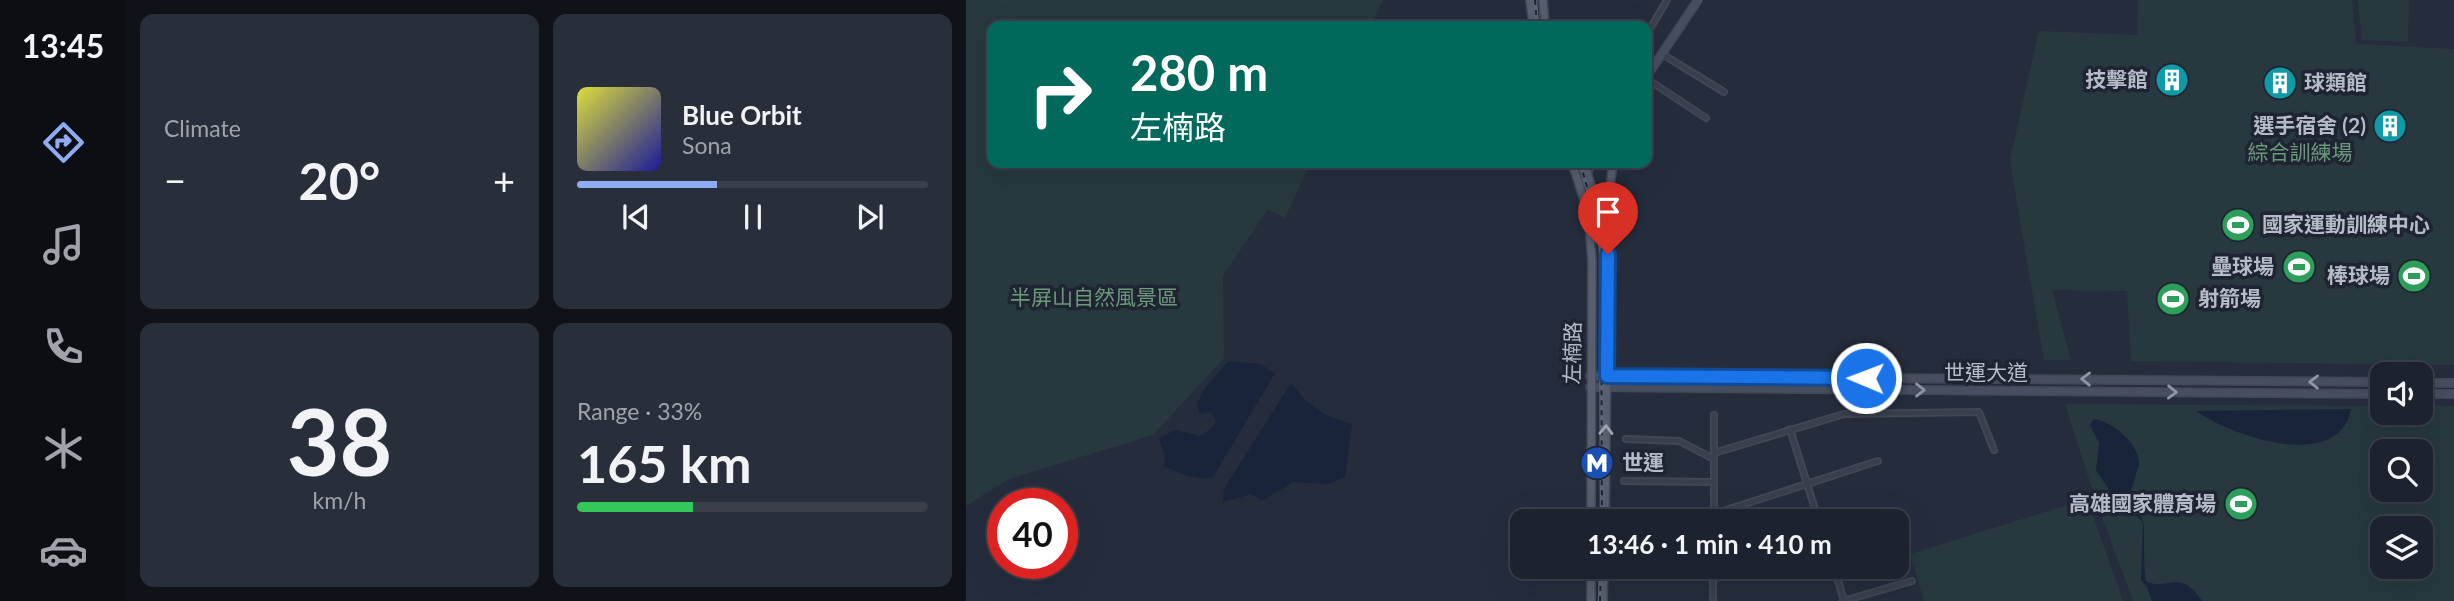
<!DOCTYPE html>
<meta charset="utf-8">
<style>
body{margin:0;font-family:Lato,"Noto Sans TC",sans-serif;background:#292f3a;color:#f1f3f6;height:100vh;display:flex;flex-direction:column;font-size:26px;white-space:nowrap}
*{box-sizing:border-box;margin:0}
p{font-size:23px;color:#a0a4aa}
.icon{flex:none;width:38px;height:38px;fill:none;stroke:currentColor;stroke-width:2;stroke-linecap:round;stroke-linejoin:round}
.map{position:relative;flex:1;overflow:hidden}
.sheet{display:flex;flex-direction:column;gap:14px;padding:14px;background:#0f1319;width:840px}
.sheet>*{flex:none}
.guide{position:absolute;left:21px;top:21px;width:665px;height:147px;border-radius:14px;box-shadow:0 7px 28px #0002,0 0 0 2px #3a3f4a;background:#00695c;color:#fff;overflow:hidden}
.tools{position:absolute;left:1404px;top:362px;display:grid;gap:14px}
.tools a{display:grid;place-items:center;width:63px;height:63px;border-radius:14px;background:#1c222e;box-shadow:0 7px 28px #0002,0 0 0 2px #3a3f4a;font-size:35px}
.speed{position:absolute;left:21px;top:488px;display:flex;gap:14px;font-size:35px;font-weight:700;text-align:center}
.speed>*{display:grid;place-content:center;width:91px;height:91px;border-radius:50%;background:#1c222e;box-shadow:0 7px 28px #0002,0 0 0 2px #3a3f4a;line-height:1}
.speed .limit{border:10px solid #d22;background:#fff;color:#111}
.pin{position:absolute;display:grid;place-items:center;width:60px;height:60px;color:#fff;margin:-72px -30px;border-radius:50% 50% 50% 0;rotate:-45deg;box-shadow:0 0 7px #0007}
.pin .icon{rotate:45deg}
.me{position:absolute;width:77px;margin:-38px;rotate:271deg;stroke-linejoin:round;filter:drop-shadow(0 0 5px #0008)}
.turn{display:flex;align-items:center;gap:24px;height:147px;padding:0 28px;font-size:32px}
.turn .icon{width:91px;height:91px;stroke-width:2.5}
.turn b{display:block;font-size:49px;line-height:60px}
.big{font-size:52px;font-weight:700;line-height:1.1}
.sheet .card{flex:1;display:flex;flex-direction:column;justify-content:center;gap:10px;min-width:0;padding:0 24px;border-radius:14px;background:#292f3a}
.sheet .dial{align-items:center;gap:0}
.dial b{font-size:91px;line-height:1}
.song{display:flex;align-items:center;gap:21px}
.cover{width:84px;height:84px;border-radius:10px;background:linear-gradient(135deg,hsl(60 70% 55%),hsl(240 70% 35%))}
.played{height:7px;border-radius:4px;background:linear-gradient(90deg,#8facf3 40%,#3a3f4a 40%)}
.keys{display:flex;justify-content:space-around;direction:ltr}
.heat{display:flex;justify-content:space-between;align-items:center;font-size:38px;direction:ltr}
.charge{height:10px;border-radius:5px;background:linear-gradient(90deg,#34c759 33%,#3a3f4a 0)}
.sheet .tiles{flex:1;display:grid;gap:14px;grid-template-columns:repeat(2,1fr)}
.trip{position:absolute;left:544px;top:509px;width:399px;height:70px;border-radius:14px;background:#1c222e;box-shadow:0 7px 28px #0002,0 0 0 2px #3a3f4a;font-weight:700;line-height:70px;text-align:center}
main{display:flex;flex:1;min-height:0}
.dock{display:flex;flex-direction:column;width:126px;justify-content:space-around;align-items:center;background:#0b0e12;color:#a0a4aa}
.dock .icon{width:49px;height:49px}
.dock .current{color:#8facf3}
.dock b{font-size:32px;color:#f1f3f6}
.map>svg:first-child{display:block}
</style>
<main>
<nav class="dock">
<b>13:45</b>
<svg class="icon current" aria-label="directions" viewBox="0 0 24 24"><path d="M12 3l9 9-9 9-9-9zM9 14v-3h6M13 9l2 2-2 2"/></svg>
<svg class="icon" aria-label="music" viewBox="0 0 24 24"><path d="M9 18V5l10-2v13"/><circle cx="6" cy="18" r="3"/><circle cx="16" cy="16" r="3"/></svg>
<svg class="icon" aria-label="phone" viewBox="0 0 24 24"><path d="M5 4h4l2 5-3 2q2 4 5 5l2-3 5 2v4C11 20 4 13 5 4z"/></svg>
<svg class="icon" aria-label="climate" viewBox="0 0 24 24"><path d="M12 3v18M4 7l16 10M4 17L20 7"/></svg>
<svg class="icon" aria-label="car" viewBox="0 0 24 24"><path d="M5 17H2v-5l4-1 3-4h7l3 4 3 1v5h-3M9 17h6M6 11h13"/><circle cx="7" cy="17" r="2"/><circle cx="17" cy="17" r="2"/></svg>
</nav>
<section class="sheet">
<div class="tiles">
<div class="card"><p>Climate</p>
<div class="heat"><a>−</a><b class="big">20°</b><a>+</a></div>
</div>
<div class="card">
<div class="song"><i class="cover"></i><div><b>Blue Orbit</b><p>Sona</p></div></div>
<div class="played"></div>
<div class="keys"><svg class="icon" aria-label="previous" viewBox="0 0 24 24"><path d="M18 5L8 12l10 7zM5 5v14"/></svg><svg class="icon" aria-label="pause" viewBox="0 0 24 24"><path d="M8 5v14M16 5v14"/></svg><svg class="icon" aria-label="next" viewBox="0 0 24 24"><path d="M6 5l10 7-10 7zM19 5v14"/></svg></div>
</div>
<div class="card dial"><b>38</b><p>km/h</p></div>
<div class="card"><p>Range · 33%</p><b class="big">165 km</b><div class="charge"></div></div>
</div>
</section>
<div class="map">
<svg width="1488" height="601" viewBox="0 0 1488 601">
<rect width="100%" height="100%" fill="#252d3d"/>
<path fill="#27393e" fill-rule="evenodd" d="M0,0h417l-12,26h-379v137h318l-25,55 -17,-9 -45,67 1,82 -71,77 -144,44 -43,27z
M1172,0h214l4,44 98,5v316l-323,-4 -4,-70 -75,-1 19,70h-27l-34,-200 29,-129 98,4z
M1392,0h51l-1,42 -46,-2z
M1099,404l317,2v7h38v-7h34v195h-321l-39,-106zM1416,452h38v38h-38zM1416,528h38v39h-38z
M1121,499l36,102h-199l-14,-47z"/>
<path fill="#19233a" d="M263,361l31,3 15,9 -62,104c-14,5 -35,-4 -49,-11l1,-9 -6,-19 16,-8 25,6 13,-9 3,-6 -5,-9 -11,2 -3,-10 8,-16z
M325,383l15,18 22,15 24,8 -7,53 -17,7 -35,-2 -31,19 -11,-7 -28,8 1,-13z
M1385,409c-12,65 -122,26 -155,2z
M1128,419c18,2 45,25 45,44 0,3 -11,37 -12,42 4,5 14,10 16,16 2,5 0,48 3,60 21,11 34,-14 56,20h-50l-5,-14 -6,-7 2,-58 -17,-16 -5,2 -25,-38 3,-27 -9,-18z"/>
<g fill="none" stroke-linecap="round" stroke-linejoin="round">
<defs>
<path id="street" d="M681,34l20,-34
M696,54l62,38
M681,79l59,39
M824,429l29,93
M660,439l53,2 35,18
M748,453l130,-39 135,-2 15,38
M658,481l90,1
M748,514l164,-53
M748,522v-107
M668,567l79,2
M868,567l10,34
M747,579l39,-12
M747,601v-34
M877,601l69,-20"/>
<path id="secondary" d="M681,76l51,-76
M614,187l12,-24
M624,376l792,6
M1454,383h34
M624,387l792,7
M1454,394h34"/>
<path id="primary" d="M564,0l3,26
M577,0l2,26
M606,163l16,49 4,48 -1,262
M618,163l21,66 3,25 -3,268
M639,225l8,-62
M625,601v-34
M637,601l1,-34"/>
</defs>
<use href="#street" stroke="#424856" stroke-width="8"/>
<use href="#secondary" stroke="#424856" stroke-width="10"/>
<use href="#primary" stroke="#424856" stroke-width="10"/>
<use href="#street" stroke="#393f4d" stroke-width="4.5"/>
<use href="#secondary" stroke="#474e60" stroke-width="7"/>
<use href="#primary" stroke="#575e6d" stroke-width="7"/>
<defs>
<path id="rail" d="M569,0l2,26
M614,163l16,54 5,34 1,271
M634,601l1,-34"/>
</defs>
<use href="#rail" stroke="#5b6374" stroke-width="4.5"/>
<use href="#rail" stroke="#1e2432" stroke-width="2" stroke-dasharray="5" stroke-linecap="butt"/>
</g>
<defs><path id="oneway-chevron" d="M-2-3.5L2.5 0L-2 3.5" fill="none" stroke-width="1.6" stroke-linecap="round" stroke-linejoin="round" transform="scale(1.75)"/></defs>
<g stroke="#8e95a4">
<use href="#oneway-chevron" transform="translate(1120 379) rotate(-179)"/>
<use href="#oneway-chevron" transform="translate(1348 382) rotate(-179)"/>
<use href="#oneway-chevron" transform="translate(954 390)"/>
<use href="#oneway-chevron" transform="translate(1206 392) rotate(1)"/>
</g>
<use stroke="#9ea4b1" href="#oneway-chevron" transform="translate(640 430) rotate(-89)"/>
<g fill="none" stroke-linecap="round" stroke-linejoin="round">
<defs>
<path id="route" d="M642,254l-1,122 259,2"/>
</defs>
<use href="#route" stroke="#114b97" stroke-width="18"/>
<use href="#route" stroke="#1a73e8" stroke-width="12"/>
</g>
<defs>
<symbol id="building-disc" viewBox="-11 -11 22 22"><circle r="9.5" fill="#0f9aa8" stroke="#1e2432"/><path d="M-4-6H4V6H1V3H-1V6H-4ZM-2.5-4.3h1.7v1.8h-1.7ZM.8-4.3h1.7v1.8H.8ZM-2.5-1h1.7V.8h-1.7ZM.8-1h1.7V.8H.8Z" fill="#fff"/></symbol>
<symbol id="stadium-disc" viewBox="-11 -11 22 22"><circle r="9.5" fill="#2e9e5b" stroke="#1e2432"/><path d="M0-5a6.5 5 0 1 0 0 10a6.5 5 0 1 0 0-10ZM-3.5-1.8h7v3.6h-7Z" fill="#fff"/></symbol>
<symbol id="metro-disc" viewBox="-11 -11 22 22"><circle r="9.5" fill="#1a4fb4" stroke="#1e2432"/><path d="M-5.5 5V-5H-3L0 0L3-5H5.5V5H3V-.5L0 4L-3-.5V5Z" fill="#fff"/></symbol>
</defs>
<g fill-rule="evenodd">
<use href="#building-disc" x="1187" y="61" width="38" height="38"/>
<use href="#building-disc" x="1295" y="64" width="38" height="38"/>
<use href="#building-disc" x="1405" y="107" width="38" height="38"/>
<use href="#stadium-disc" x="1253" y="206" width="38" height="38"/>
<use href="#stadium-disc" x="1314" y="248" width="38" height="38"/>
<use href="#stadium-disc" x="1429" y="257" width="38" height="38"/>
<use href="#stadium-disc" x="1188" y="280" width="38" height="38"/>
<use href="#metro-disc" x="612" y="444" width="38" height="38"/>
<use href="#stadium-disc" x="1256" y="485" width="38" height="38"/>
</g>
<g text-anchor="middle" stroke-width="7" stroke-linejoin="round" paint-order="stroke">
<g font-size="21" font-weight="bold" fill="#b5bbc8" stroke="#1e2432" text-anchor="end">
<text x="1182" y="87">技擊館</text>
<text x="1338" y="90" text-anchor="start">球類館</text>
<text x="1400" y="133">選手宿舍 (2)</text>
<text x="1296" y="232" text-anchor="start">國家運動訓練中心</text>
<text x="1308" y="274">壘球場</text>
<text x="1424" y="283">棒球場</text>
<text x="1232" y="306" text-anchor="start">射箭場</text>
<text x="656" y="470" text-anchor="start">世運</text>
<text x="1250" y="511">高雄國家體育場</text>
</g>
<g font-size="21" fill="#6d987b" stroke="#1e2432">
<text x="1334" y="160">綜合訓練場</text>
<text x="128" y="305">半屏山自然風景區</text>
</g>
<g font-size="21" fill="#b5bbc8" stroke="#1e2432">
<text transform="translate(607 353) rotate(-89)" y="7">左楠路</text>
<text x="1020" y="380">世運大道</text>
</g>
</g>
</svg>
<div class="tools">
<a><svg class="icon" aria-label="sound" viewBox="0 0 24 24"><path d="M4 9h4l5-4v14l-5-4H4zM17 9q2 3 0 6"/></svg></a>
<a><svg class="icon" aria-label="search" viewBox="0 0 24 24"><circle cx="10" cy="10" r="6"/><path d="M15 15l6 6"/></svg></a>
<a><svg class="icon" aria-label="layers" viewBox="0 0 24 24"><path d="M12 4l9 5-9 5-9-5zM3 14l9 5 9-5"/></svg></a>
</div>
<div class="speed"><div class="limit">40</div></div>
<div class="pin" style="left:642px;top:254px;background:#d93025"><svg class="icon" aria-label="arrive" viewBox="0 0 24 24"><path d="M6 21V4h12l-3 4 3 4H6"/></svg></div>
<svg class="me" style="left:900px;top:378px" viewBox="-20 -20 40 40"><circle r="17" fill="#1a73e8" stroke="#fff" stroke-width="3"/><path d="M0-11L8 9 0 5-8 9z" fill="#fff"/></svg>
<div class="trip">13:46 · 1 min · 410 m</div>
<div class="guide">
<div class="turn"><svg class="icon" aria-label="right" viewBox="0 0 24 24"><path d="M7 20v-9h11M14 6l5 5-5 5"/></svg><div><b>280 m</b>左楠路</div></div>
</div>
</div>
</main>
